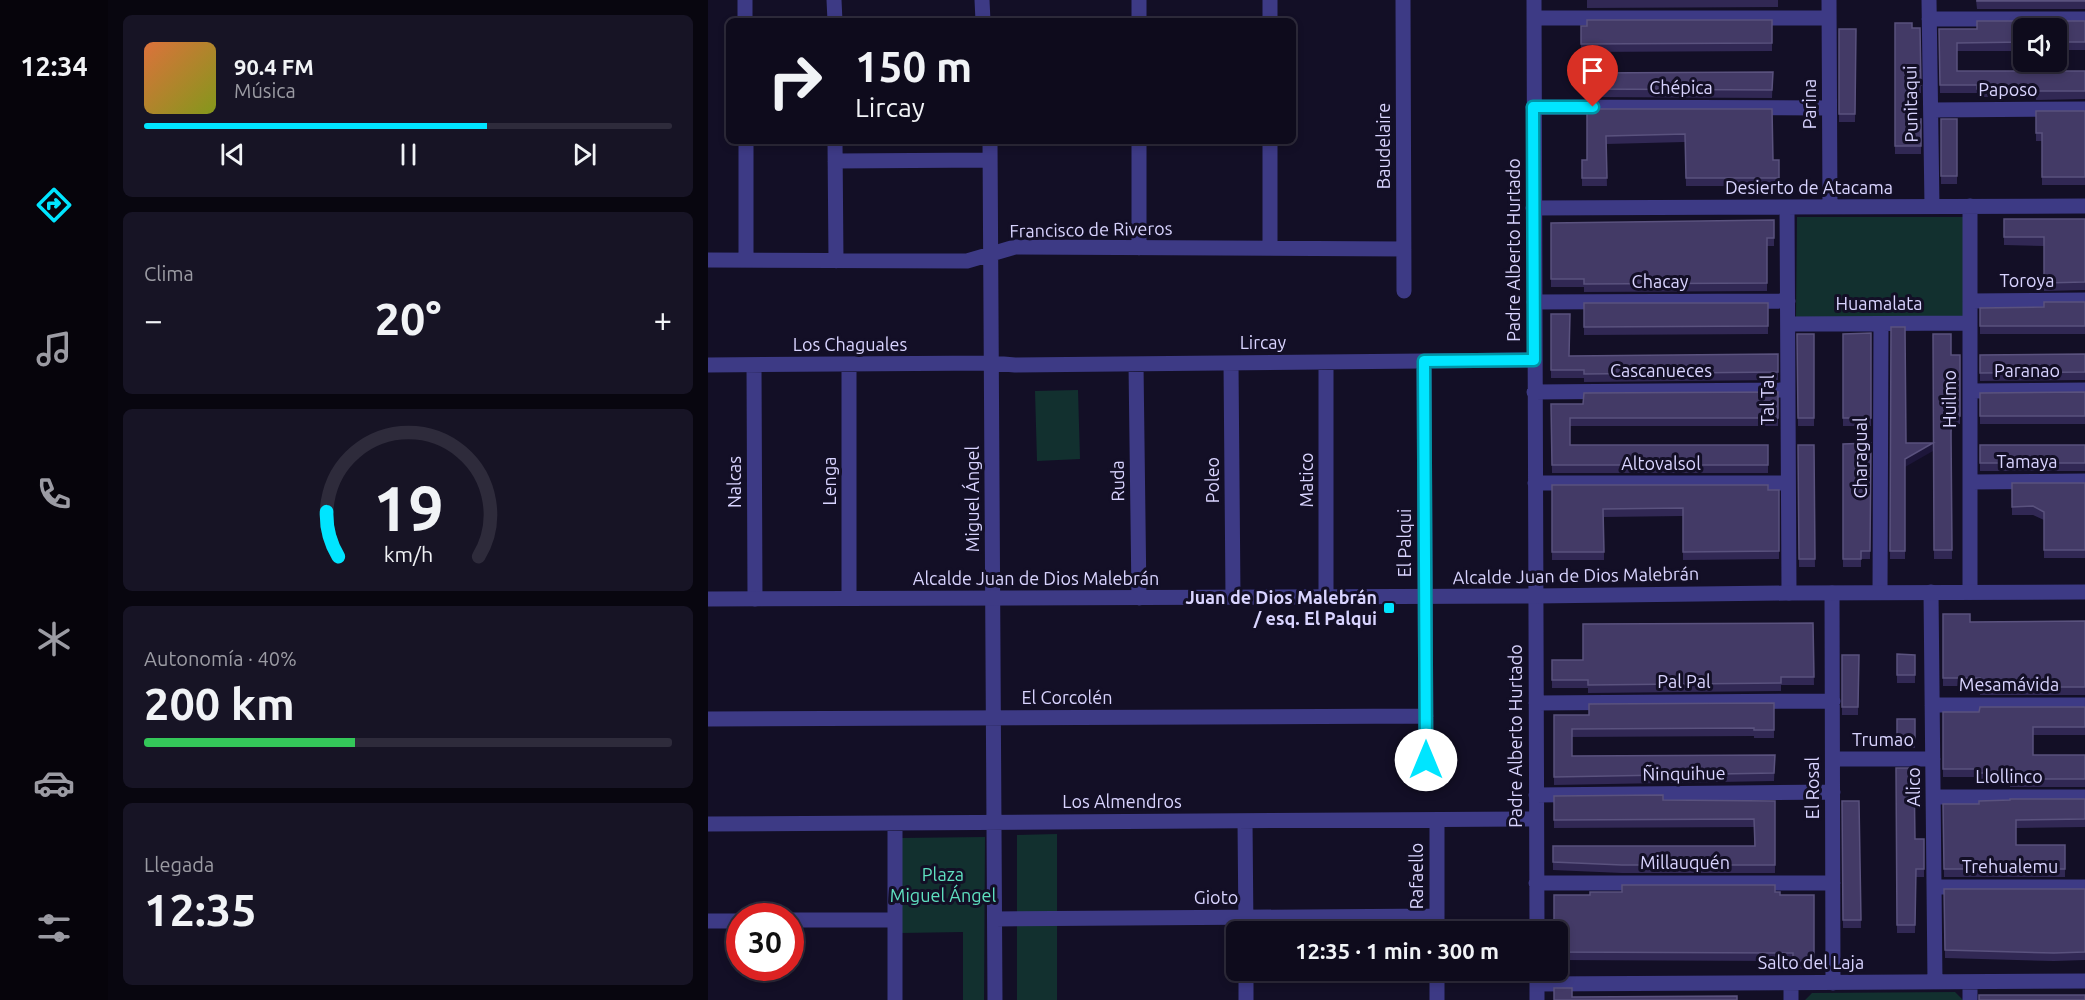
<!DOCTYPE html>
<html lang="es">
<meta charset="utf-8">
<style>
body{margin:0;font-family:Ubuntu,sans-serif;background:#171425;color:#f1f3f6;height:100vh;display:flex;flex-direction:column;font-size:22px;white-space:nowrap}
*{box-sizing:border-box;margin:0}
p{font-size:20px;color:#9b9ba3}
.icon{flex:none;width:33px;height:33px;fill:none;stroke:currentColor;stroke-width:2;stroke-linecap:round;stroke-linejoin:round}
.map{position:relative;flex:1;overflow:hidden}
.side{display:flex;flex-direction:column;gap:15px;padding:15px;background:#08060f;width:600px}
.side>*{flex:none}
.top-card{position:absolute;left:18px;top:18px;width:570px;height:126px;border-radius:9px;box-shadow:0 3px 9px #0003,0 0 0 2px #2e2b3b;background:#0e0b1c;color:#f1f3f6;overflow:hidden}
.buttons{position:absolute;left:1305px;top:18px;display:grid;gap:12px}
.buttons a{display:grid;place-items:center;width:54px;height:54px;border-radius:9px;background:#0e0b1c;box-shadow:0 3px 9px #0003,0 0 0 2px #2e2b3b;font-size:30px}
.speed{position:absolute;left:18px;top:903px;display:flex;gap:12px;font-size:30px;font-weight:700;text-align:center}
.speed>*{display:grid;place-content:center;width:78px;height:78px;border-radius:50%;background:#0e0b1c;box-shadow:0 3px 9px #0003,0 0 0 2px #2e2b3b;line-height:1}
.speed .limit{border:9px solid #d22;background:#fff;color:#111}
.pin{position:absolute;display:grid;place-items:center;width:51px;height:51px;color:#fff;margin:-62px -26px;border-radius:50% 50% 50% 0;rotate:-45deg;box-shadow:0 0 6px #0007}
.pin .icon{rotate:45deg}
.me{position:absolute;width:66px;margin:-33px;rotate:0deg;stroke-linejoin:round;filter:drop-shadow(0 0 4px #0008)}
.turn{display:flex;align-items:center;gap:21px;height:126px;padding:0 30px;font-size:27px}
.turn .icon{width:78px;height:78px;stroke-width:2.5}
.turn b{display:block;font-size:42px;line-height:51px}
.big{font-size:45px;font-weight:600;line-height:1.1}
.side .widget{flex:1;display:flex;flex-direction:column;justify-content:center;gap:9px;min-width:0;padding:0 21px;border-radius:9px;background:#171425}
.side .dial{align-items:center;gap:0}
.dial svg{height:156px;overflow:visible;fill:none;stroke:#2e2b3b;stroke-width:7;stroke-linecap:round;text-anchor:middle}
.dial text{fill:#f1f3f6;stroke:none}
.song{display:flex;align-items:center;gap:18px}
.cover{width:72px;height:72px;border-radius:9px;background:linear-gradient(135deg,hsl(20 70% 55%),hsl(70 70% 35%))}
.played{height:6px;border-radius:3px;background:linear-gradient(90deg,#00e5ff 65%,#2e2b3b 65%)}
.keys{display:flex;justify-content:space-around;direction:ltr}
.heat{display:flex;justify-content:space-between;align-items:center;font-size:33px;direction:ltr}
.charge{height:9px;border-radius:4px;background:linear-gradient(90deg,#34c759 40%,#2e2b3b 0)}
.trip{position:absolute;left:518px;top:921px;width:342px;height:60px;border-radius:9px;background:#0e0b1c;box-shadow:0 3px 9px #0003,0 0 0 2px #2e2b3b;font-weight:600;line-height:60px;text-align:center}
main{display:flex;flex:1;min-height:0}
.tab-bar{display:flex;flex-direction:column;width:108px;justify-content:space-around;align-items:center;background:#06040b;color:#9b9ba3}
.tab-bar .icon{width:42px;height:42px}
.tab-bar .current{color:#00e5ff}
.tab-bar b{font-size:27px;color:#f1f3f6}
.map>svg:first-child{display:block}
</style>
<main>
<nav class="tab-bar">
<b>12:34</b>
<svg class="icon current" aria-label="directions" viewBox="0 0 24 24"><path d="M12 3l9 9-9 9-9-9zM9 14v-3h6M13 9l2 2-2 2"/></svg>
<svg class="icon" aria-label="music" viewBox="0 0 24 24"><path d="M9 18V5l10-2v13"/><circle cx="6" cy="18" r="3"/><circle cx="16" cy="16" r="3"/></svg>
<svg class="icon" aria-label="phone" viewBox="0 0 24 24"><path d="M5 4h4l2 5-3 2q2 4 5 5l2-3 5 2v4C11 20 4 13 5 4z"/></svg>
<svg class="icon" aria-label="climate" viewBox="0 0 24 24"><path d="M12 3v18M4 7l16 10M4 17L20 7"/></svg>
<svg class="icon" aria-label="car" viewBox="0 0 24 24"><path d="M5 17H2v-5l4-1 3-4h7l3 4 3 1v5h-3M9 17h6M6 11h13"/><circle cx="7" cy="17" r="2"/><circle cx="17" cy="17" r="2"/></svg>
<svg class="icon" aria-label="filters" viewBox="0 0 24 24"><path d="M4 7h16M4 17h16"/><circle cx="9" cy="7" r="2"/><circle cx="15" cy="17" r="2"/></svg>
</nav>
<section class="side">
<div class="widget">
<div class="song"><i class="cover"></i><div><b>90.4 FM</b><p>Música</p></div></div>
<div class="played"></div>
<div class="keys"><svg class="icon" aria-label="previous" viewBox="0 0 24 24"><path d="M18 5L8 12l10 7zM5 5v14"/></svg><svg class="icon" aria-label="pause" viewBox="0 0 24 24"><path d="M8 5v14M16 5v14"/></svg><svg class="icon" aria-label="next" viewBox="0 0 24 24"><path d="M6 5l10 7-10 7zM19 5v14"/></svg></div>
</div>
<div class="widget"><p>Clima</p>
<div class="heat"><a>−</a><b class="big">20°</b><a>+</a></div>
</div>
<div class="widget dial"><svg viewBox="0 0 100 80">
<path d="M14 69A42 42 0 1 1 86 69"/>
<path d="M14 69A42 42 0 0 1 8 46" stroke="#00e5ff"/>
<text x="50" y="56" font-size="32" font-weight="700">19</text>
<text x="50" y="72" font-size="11">km/h</text>
</svg></div>
<div class="widget"><p>Autonomía · 40%</p><b class="big">200 km</b><div class="charge"></div></div>
<div class="widget"><p>Llegada</p><b class="big">12:35</b></div>
</section>
<div class="map">
<svg width="1377" height="1000" viewBox="0 0 1377 1000">
<rect width="100%" height="100%" fill="#130f26"/>
<path fill="#12302f" d="M1089,217h167l-1,100h-167z
M370,390l2,69 -43,2 -2,-70z
M349,834v166h-40v-165z
M277,837l-1,163h-21v-68l-62,1v-95z
M1247,992l8,8h-158l7,-7z"/>
<g fill="none" stroke-linecap="round" stroke-linejoin="round">
<path stroke="#3d3a85" stroke-width="15" d="M37,0v21
M126,0l1,21
M274,0l1,21
M695,0l1,291
M826,0l3,932
M1121,0l1,207
M1221,0l3,207
M826,18h295
M1221,19h156
M431,21v-21
M562,21v-21
M825,107l296,1
M1223,110l154,-1
M38,141v119
M127,141l1,120
M282,141l5,859
M127,161l155,-1
M1079,207l2,386
M825,208l552,-2
M431,248v-107
M562,248v-107
M0,260l259,1 48,-14 389,2
M1262,301l115,-1
M826,302l254,-1
M1080,324l182,-1
M716,361l2,399
M618,362v235
M523,363l2,234
M141,364v234
M428,364l3,234
M0,365l284,-2 23,2 519,-5
M46,365l1,234
M1262,391l115,-1
M826,392l254,-2
M1262,482l115,-1
M827,483h253
M1172,592l1,-268
M1223,592l4,390
M1262,592v-386
M1124,593l1,390
M828,703l297,-2
M1224,705h153
M0,719l718,-3
M1125,759h100
M828,795l297,-3
M1225,797h152
M729,820v112
M537,821l1,111
M187,823v177
M0,824l828,-5
M828,883h297
M1226,887h151
M287,919l442,-3
M82,920h105
M0,921h32
M538,970v30
M729,970v30
M829,970v30
M1262,982v18
M829,984l548,-3
M1083,1000v-17"/>
<path stroke="#3d3a85" stroke-width="15" d="M0,599l827,-3 254,-3 296,-1"/>
</g>
<path fill="#312854" d="M879,0h191v7l-191,1z
M1268,0h109v9h-108z
M1064,20v31l-191,1v-26z
M1377,21v29h-29v-22h-32v23h-67v20h128v28l-49,1v-3h-59v-4h-37l-1,-64h38z
M1187,23l17,5h8l1,65h-8l-1,26h9v35h-26z
M1131,29h17l-1,93h-16z
M1065,72l-1,26 -185,-1v-24z
M879,109h185l1,51h6v26h-93l-1,-44 -79,2 1,42h-25v-26h5z
M1328,111h49v74h-43v-44h-6z
M1233,119h16v65h-16z
M1296,219h81v71l-41,1v-45l-40,-1z
M1066,220v26h-7v45l-183,1v-5h-33v-64z
M1377,302v32h-105v-26l64,-1z
M876,303h184v31l-184,1z
M843,314l18,42 209,-2v26l-194,2v-4h-33z
M1183,327l14,140v92h-15z
M1163,333v93h-28v-92z
M1089,334h17v92h-16z
M1225,334l18,21h9v69h-8l-1,16 1,119h-18z
M1377,354v26l-105,1v-26z
M1070,392v34h-208v19h198v28h-216l-1,-69h32z
M1377,392v32h-105v-31z
M1163,443l-1,116h-9v8h-18v-123z
M1090,445h16l1,122h-16z
M1272,445h105v26h-105z
M1304,483h73v75h-41v-38l-11,-5h-21z
M844,485l227,5v69l-96,1v-44l-79,1v43h-52z
M1235,614l27,8 115,-1v74h-105v-9h-37z
M1105,623l1,62h-33v6l-193,2v-5h-36v-28h31z
M1189,654l18,1v28h-18z
M1134,655h17l-1,60h-16z
M1066,703v35h-20v-2l-182,1v19l203,-1 -1,26 -220,4v-70h35z
M1377,707v28h-52v20h52v32h-75v-6h-31v-4h-36v-65h36z
M1189,719h18v29h-18z
M1188,768l19,71h9v38h-8l-1,56h-18z
M846,796l109,4 112,1v72h-153l-69,-3v-24h201v-19l-200,1z
M1377,799v28l-69,1v17h49v32h-121l-1,-73h36z
M1134,801h17l2,127h-18z
M1236,889h141v71l-31,1 -109,-3z
M1067,892l5,3h34v74h-21v-8l-236,-1v-28l33,-37z"/>
<path fill="#1d163a" d="M1225,443v8l-28,16v-8z"/>
<path fill="#433a66" stroke="#5a527e" stroke-width="1.5" d="M1269,0h108v1h-108z
M879,20h185v23l-191,1v-18h6z
M1269,21h108v21h-29v-14h-32v14l-67,1v28h128v20h-49v-2h-59v-4h-37l-1,-56h38z
M1187,23h17v5h8l1,57h-8l-1,34h9v27h-26z
M1131,29h17l-1,85h-16z
M1065,72l-1,18 -185,-1v-16z
M879,109h185l1,51h6v18h-93l-1,-44 -79,2 1,42h-25v-18h5z
M1328,111h49v66h-43v-44h-6z
M1233,119h16v57h-16z
M1296,219h81v63l-41,1v-46h-40z
M1066,220v18h-7v45l-183,1v-5h-33v-56z
M1336,302h41v24h-105v-18l64,-1z
M876,303h184v23l-184,1z
M843,314h19l-1,42 209,-2v18l-194,2v-4h-33z
M1183,327h14l1,116h27l-28,16v92h-15z
M1163,333v85h-28v-84z
M1089,334h17v84h-16z
M1225,334h18v21h9v61h-8l-1,16 1,118h-18z
M1377,354v18l-105,1v-18z
M1070,392v26h-208v27h198v20h-216l-1,-61h32l1,-11z
M1377,392v24h-105v-23z
M1163,443l-1,108h-9v8h-18v-115z
M1090,445h16l1,114h-16z
M1272,445h105v18h-105z
M1304,483h73v67h-41v-38l-11,-6 -21,1z
M844,485h216v5h11v61l-96,1v-44l-80,1 1,43h-52z
M1235,614h27v8l115,-1v66h-105v-9h-37z
M1105,623l1,54h-33v6l-193,2v-5h-36v-20h31v-36z
M1189,654l18,1v20h-18z
M1134,655h17l-1,52h-16z
M1066,703v27h-20v-2l-182,1v27l203,-1 -1,18 -220,4v-62h35v-11z
M1272,707h105v20h-52v28h52v24h-75v-6h-31v-4h-36v-57h36z
M1189,719h18v21h-18z
M1188,768h18l1,71h9v30h-8l-1,56h-18z
M955,795v5l112,1v64h-153l-69,-3v-16h202l-1,-27 -200,1v-24z
M1302,799h75v20l-69,1v25h49v24h-121l-1,-65h36v-3l31,-1z
M1134,801h17l2,119h-18z
M914,885h153v7h5v3h34v66h-21v-8l-236,-1v-20h-3v-37h36v-3h32z
M1236,889h141v63l-31,1 -109,-3z
M846,988h18v9l165,-1v4h-183z
M1271,995h106v5h-106z"/>
<g fill="none" stroke-linecap="round" stroke-linejoin="round">
<defs>
<path id="route" d="M718,760l-2,-399 110,-1 -1,-253h60"/>
</defs>
<use href="#route" stroke="#0095a6" stroke-width="15"/>
<use href="#route" stroke="#00e5ff" stroke-width="10"/>
</g>
<rect fill="#00e5ff" stroke="#130f26" stroke-width="2" x="675" y="602" width="12" height="12" rx="3"/>
<g text-anchor="middle" stroke-width="6" stroke-linejoin="round" paint-order="stroke">
<g font-size="18" fill="#d9d4ff" stroke="#130f26">
<text x="973" y="94">Chépica</text>
<text x="1300" y="96">Paposo</text>
<text transform="translate(1102 104) rotate(-90)" y="6">Parina</text>
<text transform="translate(1203 104) rotate(-91)" y="6">Punitaqui</text>
<text transform="translate(676 146) rotate(-90)" y="6">Baudelaire</text>
<text x="1101" y="194">Desierto de Atacama</text>
<text transform="translate(383 230) rotate(-1)" y="6">Francisco de Riveros</text>
<text transform="translate(806 250) rotate(-90)" y="6">Padre Alberto Hurtado</text>
<text x="1319" y="287">Toroya</text>
<text x="952" y="288">Chacay</text>
<text x="1171" y="310">Huamalata</text>
<text x="555" y="349">Lircay</text>
<text x="142" y="351">Los Chaguales</text>
<text x="953" y="377">Cascanueces</text>
<text x="1319" y="377">Paranao</text>
<text transform="translate(1242 399) rotate(-90)" y="6">Huilmo</text>
<text transform="translate(1060 400) rotate(-90)" y="6">Tal Tal</text>
<text transform="translate(1153 458) rotate(-90)" y="6">Charagual</text>
<text x="1319" y="468">Tamaya</text>
<text x="953" y="470">Altovalsol</text>
<text transform="translate(505 480) rotate(-90)" y="6">Poleo</text>
<text transform="translate(599 480) rotate(-90)" y="6">Matico</text>
<text transform="translate(122 481) rotate(-90)" y="6">Lenga</text>
<text transform="translate(410 481) rotate(-91)" y="6">Ruda</text>
<text transform="translate(27 482) rotate(-90)" y="6">Nalcas</text>
<text transform="translate(265 499) rotate(-90)" y="6">Miguel Ángel</text>
<text transform="translate(697 543) rotate(-90)" y="6">El Palqui</text>
<text transform="translate(868 576) rotate(-1)" y="6">Alcalde Juan de Dios Malebrán</text>
<text x="328" y="585">Alcalde Juan de Dios Malebrán</text>
<text x="976" y="688">Pal Pal</text>
<text x="1301" y="691">Mesamávida</text>
<text x="359" y="704">El Corcolén</text>
<text transform="translate(808 736) rotate(-90)" y="6">Padre Alberto Hurtado</text>
<text x="1175" y="746">Trumao</text>
<text transform="translate(976 774) rotate(-1)" y="6">Ñinquihue</text>
<text x="1301" y="783">Llollinco</text>
<text transform="translate(1206 787) rotate(-90)" y="6">Alico</text>
<text transform="translate(1105 788) rotate(-90)" y="6">El Rosal</text>
<text x="414" y="808">Los Almendros</text>
<text x="977" y="869">Millauquén</text>
<text x="1302" y="873">Trehualemu</text>
<text transform="translate(709 876) rotate(-90)" y="6">Rafaello</text>
<text x="508" y="904">Gioto</text>
<text x="1103" y="969">Salto del Laja</text>
</g>
<g font-size="18" font-weight="bold" fill="#d9d4ff" stroke="#130f26" text-anchor="end">
<text x="669" y="604">Juan de Dios Malebrán<tspan x="669" dy="21">/ esq. El Palqui</tspan></text>
</g>
<g font-size="18" fill="#5fe0c0" stroke="#130f26">
<text x="235" y="881">Plaza<tspan x="235" dy="21">Miguel Ángel</tspan></text>
</g>
</g>
</svg>
<div class="buttons">
<a><svg class="icon" aria-label="sound" viewBox="0 0 24 24"><path d="M4 9h4l5-4v14l-5-4H4zM17 9q2 3 0 6"/></svg></a>
</div>
<div class="speed"><div class="limit">30</div></div>
<div class="pin" style="left:885px;top:107px;background:#d93025"><svg class="icon" aria-label="arrive" viewBox="0 0 24 24"><path d="M6 21V4h12l-3 4 3 4H6"/></svg></div>
<svg class="me" style="left:718px;top:760px" viewBox="-20 -20 40 40"><circle r="19" fill="#fff"/><path d="M0-13L10 11 0 6-10 11z" fill="#00e5ff"/></svg>
<div class="trip">12:35 · 1 min · 300 m</div>
<div class="top-card">
<div class="turn"><svg class="icon" aria-label="right" viewBox="0 0 24 24"><path d="M7 20v-9h11M14 6l5 5-5 5"/></svg><div><b>150 m</b>Lircay</div></div>
</div>
</div>
</main>
